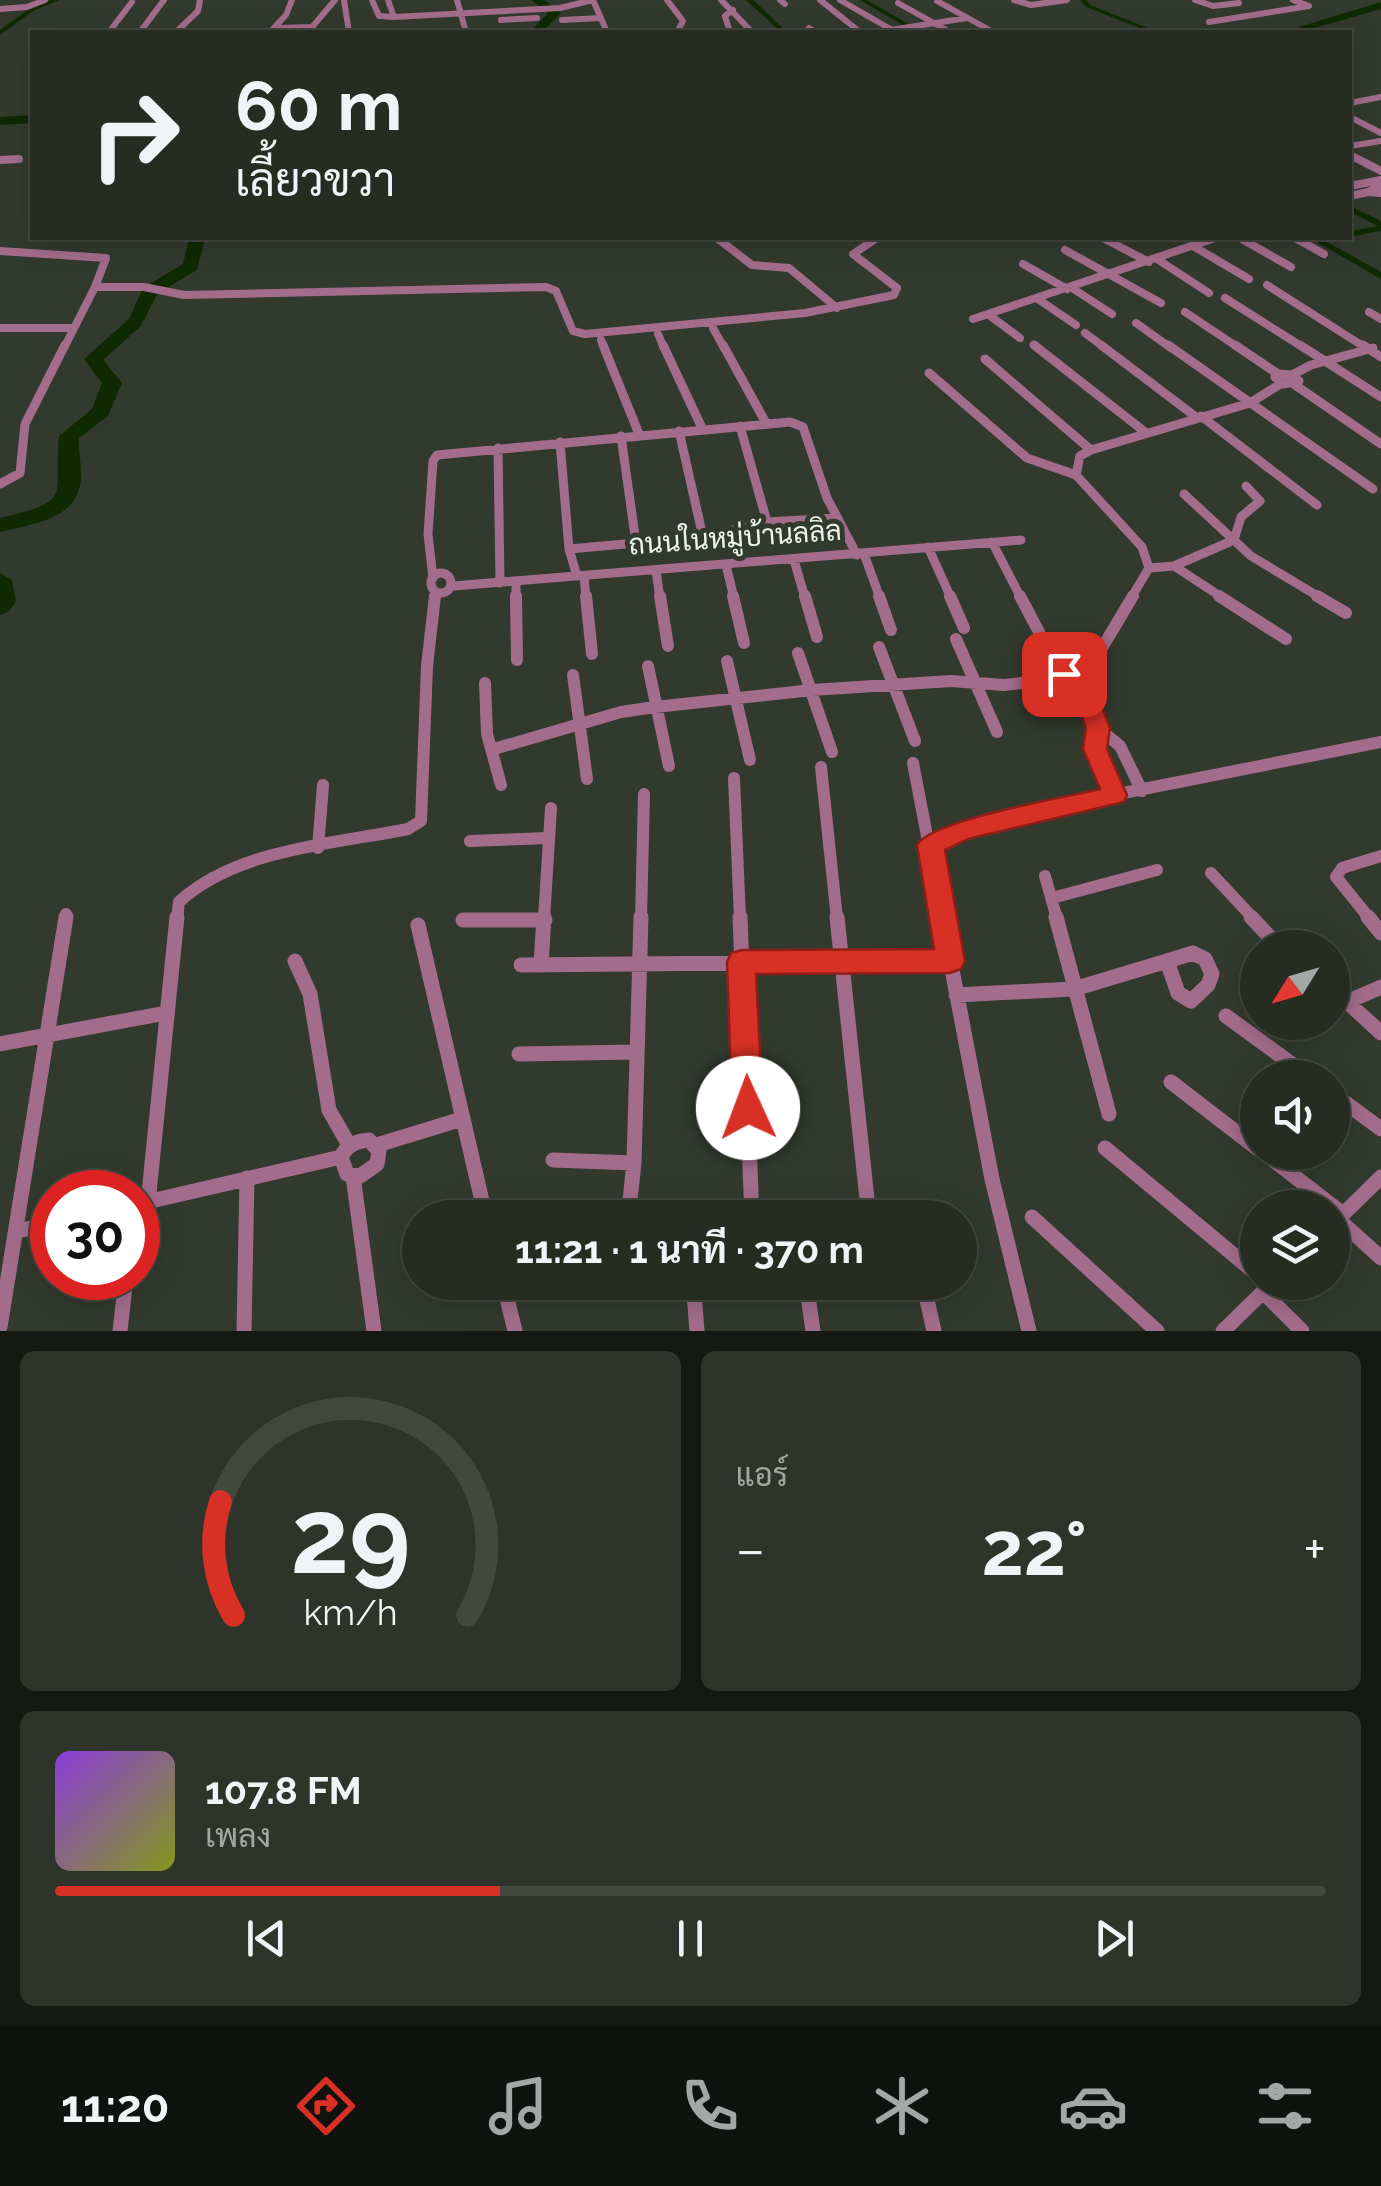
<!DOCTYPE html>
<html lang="th">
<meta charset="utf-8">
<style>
body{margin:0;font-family:Raleway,Sarabun,sans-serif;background:#2e342a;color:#f1f3f6;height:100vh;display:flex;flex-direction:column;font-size:38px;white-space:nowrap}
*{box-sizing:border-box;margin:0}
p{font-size:32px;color:#a4a7a5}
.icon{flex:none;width:55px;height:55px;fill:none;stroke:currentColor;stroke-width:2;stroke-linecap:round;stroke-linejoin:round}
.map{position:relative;height:1331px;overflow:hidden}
.panel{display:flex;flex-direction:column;gap:20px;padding:20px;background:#151813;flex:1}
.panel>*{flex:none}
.hud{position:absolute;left:30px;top:30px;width:1322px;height:210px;border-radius:0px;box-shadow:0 5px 25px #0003,0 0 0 2px #424840;background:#262c22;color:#f1f3f6;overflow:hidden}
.needle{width:65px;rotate:233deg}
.buttons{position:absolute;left:1240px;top:930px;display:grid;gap:20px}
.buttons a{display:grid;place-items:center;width:110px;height:110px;border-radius:50%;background:#262c22;box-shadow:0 5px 25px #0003,0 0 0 2px #424840;font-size:50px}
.speed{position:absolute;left:30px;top:1170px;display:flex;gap:20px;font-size:50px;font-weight:700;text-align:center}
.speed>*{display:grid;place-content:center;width:130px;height:130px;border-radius:50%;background:#262c22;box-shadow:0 5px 25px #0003,0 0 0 2px #424840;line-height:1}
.speed .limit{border:15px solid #d22;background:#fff;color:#111}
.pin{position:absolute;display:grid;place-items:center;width:85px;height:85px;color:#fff;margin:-42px;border-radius:20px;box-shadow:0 5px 15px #0006}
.me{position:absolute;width:110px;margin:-55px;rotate:358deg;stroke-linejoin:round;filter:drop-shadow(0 0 8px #0008)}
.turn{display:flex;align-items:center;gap:35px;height:210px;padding:0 40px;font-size:45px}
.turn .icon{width:130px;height:130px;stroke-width:2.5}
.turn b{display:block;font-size:70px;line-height:85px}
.big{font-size:75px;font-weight:700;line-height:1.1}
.panel .card{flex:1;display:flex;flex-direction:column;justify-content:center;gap:15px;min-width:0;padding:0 35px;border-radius:15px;background:#2e342a}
.panel .dial{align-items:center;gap:0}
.dial svg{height:260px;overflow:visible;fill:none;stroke:#424840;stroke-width:7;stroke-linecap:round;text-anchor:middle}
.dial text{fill:#f1f3f6;stroke:none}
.song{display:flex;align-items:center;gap:30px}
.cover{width:120px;height:120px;border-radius:15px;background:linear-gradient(135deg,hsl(270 70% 55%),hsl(70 70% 35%))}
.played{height:10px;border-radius:5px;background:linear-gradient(90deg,#d93025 35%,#424840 35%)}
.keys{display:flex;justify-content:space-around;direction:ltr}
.heat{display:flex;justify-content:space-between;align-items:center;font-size:55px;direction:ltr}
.panel .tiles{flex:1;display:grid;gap:20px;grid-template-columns:1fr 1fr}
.card:last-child{grid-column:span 2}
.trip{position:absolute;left:402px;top:1200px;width:575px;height:100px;border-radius:50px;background:#262c22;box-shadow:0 5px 25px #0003,0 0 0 2px #424840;font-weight:700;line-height:100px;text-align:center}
.menu{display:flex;height:160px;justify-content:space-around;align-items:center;background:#0f120e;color:#a4a7a5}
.menu .icon{width:70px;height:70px}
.menu .active{color:#d93025}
.menu b{font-size:45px;color:#f1f3f6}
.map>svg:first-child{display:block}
</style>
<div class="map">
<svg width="1381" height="1331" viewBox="0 0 1381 1331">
<rect width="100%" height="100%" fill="#323a2e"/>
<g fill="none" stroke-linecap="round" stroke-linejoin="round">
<path fill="#0f2a00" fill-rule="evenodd" d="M51,0h8l-26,11 -33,24v-5l29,-21z
M746,0h7l34,32h-6z
M860,0h7l55,32h-7z
M1080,0h6l4,5 68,27h-8l-64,-25z
M1350,206l31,15v10l-31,6v-6l28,-5 -28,-14z
M1323,238h15l-1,2 -10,2 54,30v7l-66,-38z"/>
<path fill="#0f2a00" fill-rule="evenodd" d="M531,0h13l17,13 -19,19h-12l18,-19z
M1381,2v7l-81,23h-17z
M32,115v8l-32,2v-8z
M189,238h16l-8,32 -40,24 -16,32 -38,34 19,23 -14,33 -29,22c-1,14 3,27 2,41 -3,41 -49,45 -81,53v-14c75,-17 53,-20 59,-82l33,-27 10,-26 -18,-24 45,-40 14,-31 40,-24z
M0,573l12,7 4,22 -8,10 -8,3z"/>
<path stroke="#a46c8c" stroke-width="6" d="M344,0l5,32
M372,0l7,16 15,1 -6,-17
M457,0l9,32
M593,0l14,32
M667,0l16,21 -6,11
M721,0l31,32
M780,0l5,4
M820,0l40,32
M840,0l52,30
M1014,0l17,5 36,-5
M1195,0l18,6 26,-3
M937,1l56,31
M898,3l52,29
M0,9l27,-2 18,-7
M394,17l166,-9 33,-8
M501,20l36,-2
M562,20l39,-2
M1209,22l100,-16 -16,-6
M277,28l36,-1
M809,28l6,4
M109,32l23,-30
M140,32l24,-32
M176,32l22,-21 2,-11
M270,32l16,-17 6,-15
M308,32l27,-32
M730,32l-5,-16 8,-6
M878,32l89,-14
M1350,103l31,-6
M1350,117l31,16
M1350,146l31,-5"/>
<path stroke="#a46c8c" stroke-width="8" d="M1350,155l31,16
M0,160l19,-1
M1350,186l31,-6
M1381,186l-13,6 13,1
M1350,196l18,-4
M717,238l35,27 37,3 48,40
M1103,238l46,24
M1240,238l51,29
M1295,238l29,16
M1193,246l56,33
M1065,250l96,53
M0,251l106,7 -11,29h49l40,8 362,-8 10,4 17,40 12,3 220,-21 89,-18 3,-7 -44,-34 24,-16
M1157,259l52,34
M1023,264l44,25
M1267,285l99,63
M1072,288l40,26
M1225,298l79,50
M1038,299l38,26
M1185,312l54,36
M1369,312l12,7
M989,315l31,23
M973,319l242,-81
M1136,323l35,25
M0,328h73
M713,328l11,20
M1085,333l20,15
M658,334l6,14
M601,340l3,8
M1034,345l4,3
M64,348l31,-61"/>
<path stroke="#a46c8c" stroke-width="9" d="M603,345l36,89
M663,345l39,83
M723,345l43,78
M1034,345l111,87
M1101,345l95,72
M1168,345l205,144
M1235,345l43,29
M1300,345l81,52
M1363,345l18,12
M985,359l106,91
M929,373l98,85 49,17 66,72 7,21 -18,30
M1278,374l14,1 7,6 -16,3 -8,-7z
M1292,375l19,-10 62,-17
M1295,385l86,59
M1201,416l116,89
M740,426l27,96
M679,431l24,106
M621,436l15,107
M560,442l9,107
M498,448l2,135
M1076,475l4,-19 11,-6 159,-47 32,-20
M0,484l20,-11 5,-49 40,-79
M1184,494l67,62 70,42
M992,542l29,56
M928,547l23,51
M864,554l16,44
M794,560l11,38
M726,565l8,33
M1174,566l49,32
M1149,568l25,-2 60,-26 7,-23 19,-16 -14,-15
M656,571l4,27
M431 583a10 10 0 1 1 20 0a10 10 0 1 1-20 0Z
M577,576l-8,-27 134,-12 64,-15 71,-4
M584,576l2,22
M433,578l-5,-44 5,-73 4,-6 353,-33 13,5 24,71 30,57
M516,582v16
M453,586l568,-46
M434,598l1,-7"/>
<path stroke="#a46c8c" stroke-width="12" d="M516,596l1,64
M586,596l6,58
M660,596l8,50
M733,596l11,47
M805,596l12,41
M879,596l12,34
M950,596l14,32
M1020,596l19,36
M1219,596l67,43
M1317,596l29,17
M956,639l41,93
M1045,643l19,27
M879,647l36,94
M798,653l34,99
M727,661l23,99
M1072,664l18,4 6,12 -14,6 -12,-4 -6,-8z
M648,666l21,100
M1090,668l43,-72
M573,675l14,104
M485,683l2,51 14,51
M1082,686l16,42 22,18 22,45
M1098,728l-3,21 20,46
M494,749l127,-37 34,-5 157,-17 139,-9 53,4 62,-7
M913,763l30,156
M821,767l16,152
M734,778l6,141
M470,841l78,-3
M930,845l52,-20 55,-15 344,-68
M318,848l5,-63
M1211,873l43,46
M1045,876l12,43
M1052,898l105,-28
M65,919l1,-5
M177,919l2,-17c57,-53 155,-58 229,-73l13,-8 6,-155 8,-70
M544,919l7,-111
M641,919l3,-125
M1370,919l-34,-42 6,-9 39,-12"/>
<path stroke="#a46c8c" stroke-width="15" d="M740,917l12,301
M837,917l32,301
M942,917l50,262 37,152
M1056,917l53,197
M1251,917l29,31
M1368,917l13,16
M463,920h82
M418,925l68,293
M1193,953l12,6 7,15 -4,11 -17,16 -13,-8 -11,-32z
M295,961l15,33 19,116 20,35
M521,965l429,-4
M541,965l3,-48
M1332,988l49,45
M956,995l118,-6 93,-28
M1349,1001l32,-14
M1226,1016l85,62
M0,1044l166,-31
M519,1054l117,-2
M1171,1082l87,67
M1332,1093l49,36
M369,1140l10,11 -2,13 -17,12 -13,-2 -6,-17c6,-12 15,-16 28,-17z
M377,1145l85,-26
M1105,1148l153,127
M1263,1152l80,62
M553,1160l81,3
M353,1176l21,155
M148,1203l29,-286
M138,1204l203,-47
M1032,1217l125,114
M628,1218l6,-55 7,-246
M1338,1219l43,39
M1332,1225l49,-48
M18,1231l34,-8
M503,1282l12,49
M621,1282v7
M806,1282l7,49
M923,1282l11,49
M1263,1292l39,39
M694,1293l3,38
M0,1327l66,-410
M120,1331l6,-53
M244,1331l3,-153
M1223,1331l50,-49"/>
</g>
<path fill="#d93025" stroke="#8d1f18" stroke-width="2.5" d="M1064,666l30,20 16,42 -3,21 20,46 -3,7 -156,37 -23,11 20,111 -4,8 -11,4 -194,1 7,134 -4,10 -11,5 -12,-5 -4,-10 -5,-146 4,-9 11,-3 192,-1 -17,-104c13,-25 150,-48 183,-56l-17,-40 3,-21 -13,-37 -11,-3 -10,-14z"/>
<g text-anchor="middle" stroke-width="10" stroke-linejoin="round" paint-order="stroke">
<g font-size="28" fill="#eef4ec" stroke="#323a2e">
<text transform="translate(735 537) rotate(-4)" y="10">ถนนในหมู่บ้านลลิล</text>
</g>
</g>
</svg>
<div class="buttons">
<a><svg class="needle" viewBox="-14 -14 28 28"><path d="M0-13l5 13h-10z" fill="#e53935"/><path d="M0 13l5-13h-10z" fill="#a4a7a5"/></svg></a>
<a><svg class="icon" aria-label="sound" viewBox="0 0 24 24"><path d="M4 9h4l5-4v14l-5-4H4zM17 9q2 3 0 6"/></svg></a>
<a><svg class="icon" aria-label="layers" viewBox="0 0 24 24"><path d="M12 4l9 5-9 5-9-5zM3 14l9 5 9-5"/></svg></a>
</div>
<div class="speed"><div class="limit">30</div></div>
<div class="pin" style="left:1064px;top:674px;background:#d93025"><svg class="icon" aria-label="arrive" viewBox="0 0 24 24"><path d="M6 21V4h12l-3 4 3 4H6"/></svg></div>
<svg class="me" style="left:748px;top:1108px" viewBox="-20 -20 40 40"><circle r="19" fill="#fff"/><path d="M0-13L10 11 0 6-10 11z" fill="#d93025"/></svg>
<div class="trip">11:21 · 1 นาที · 370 m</div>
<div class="hud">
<div class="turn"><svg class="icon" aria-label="right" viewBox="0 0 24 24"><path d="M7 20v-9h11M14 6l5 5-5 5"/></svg><div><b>60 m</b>เลี้ยวขวา</div></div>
</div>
</div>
<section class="panel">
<div class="tiles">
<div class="card dial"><svg viewBox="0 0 100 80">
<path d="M14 69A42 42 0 1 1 86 69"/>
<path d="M14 69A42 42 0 0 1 10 34" stroke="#d93025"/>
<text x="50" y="56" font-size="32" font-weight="700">29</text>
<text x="50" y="72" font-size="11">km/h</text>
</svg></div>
<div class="card"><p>แอร์</p>
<div class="heat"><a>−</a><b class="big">22°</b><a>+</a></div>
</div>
<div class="card">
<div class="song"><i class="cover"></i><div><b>107.8 FM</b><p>เพลง</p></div></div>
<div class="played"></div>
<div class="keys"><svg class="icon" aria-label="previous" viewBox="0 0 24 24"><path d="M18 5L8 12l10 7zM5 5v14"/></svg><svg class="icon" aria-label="pause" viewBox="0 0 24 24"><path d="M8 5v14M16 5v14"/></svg><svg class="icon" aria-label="next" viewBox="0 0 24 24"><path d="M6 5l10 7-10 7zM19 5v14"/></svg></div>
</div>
</div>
</section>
<nav class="menu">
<b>11:20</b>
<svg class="icon active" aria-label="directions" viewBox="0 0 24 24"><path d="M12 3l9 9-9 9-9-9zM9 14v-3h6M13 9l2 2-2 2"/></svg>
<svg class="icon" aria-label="music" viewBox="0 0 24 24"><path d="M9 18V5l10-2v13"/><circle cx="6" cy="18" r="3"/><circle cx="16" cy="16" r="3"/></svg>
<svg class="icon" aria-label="phone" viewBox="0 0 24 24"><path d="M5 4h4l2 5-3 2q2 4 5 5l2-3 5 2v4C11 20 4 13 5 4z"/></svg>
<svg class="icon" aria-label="climate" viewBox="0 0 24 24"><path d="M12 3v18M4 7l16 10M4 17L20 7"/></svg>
<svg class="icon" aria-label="car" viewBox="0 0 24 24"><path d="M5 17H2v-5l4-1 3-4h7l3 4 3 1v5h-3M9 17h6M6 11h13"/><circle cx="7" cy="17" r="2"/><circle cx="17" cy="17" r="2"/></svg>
<svg class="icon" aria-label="filters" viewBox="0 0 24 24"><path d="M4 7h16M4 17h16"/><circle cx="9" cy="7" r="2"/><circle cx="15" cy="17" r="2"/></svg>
</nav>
